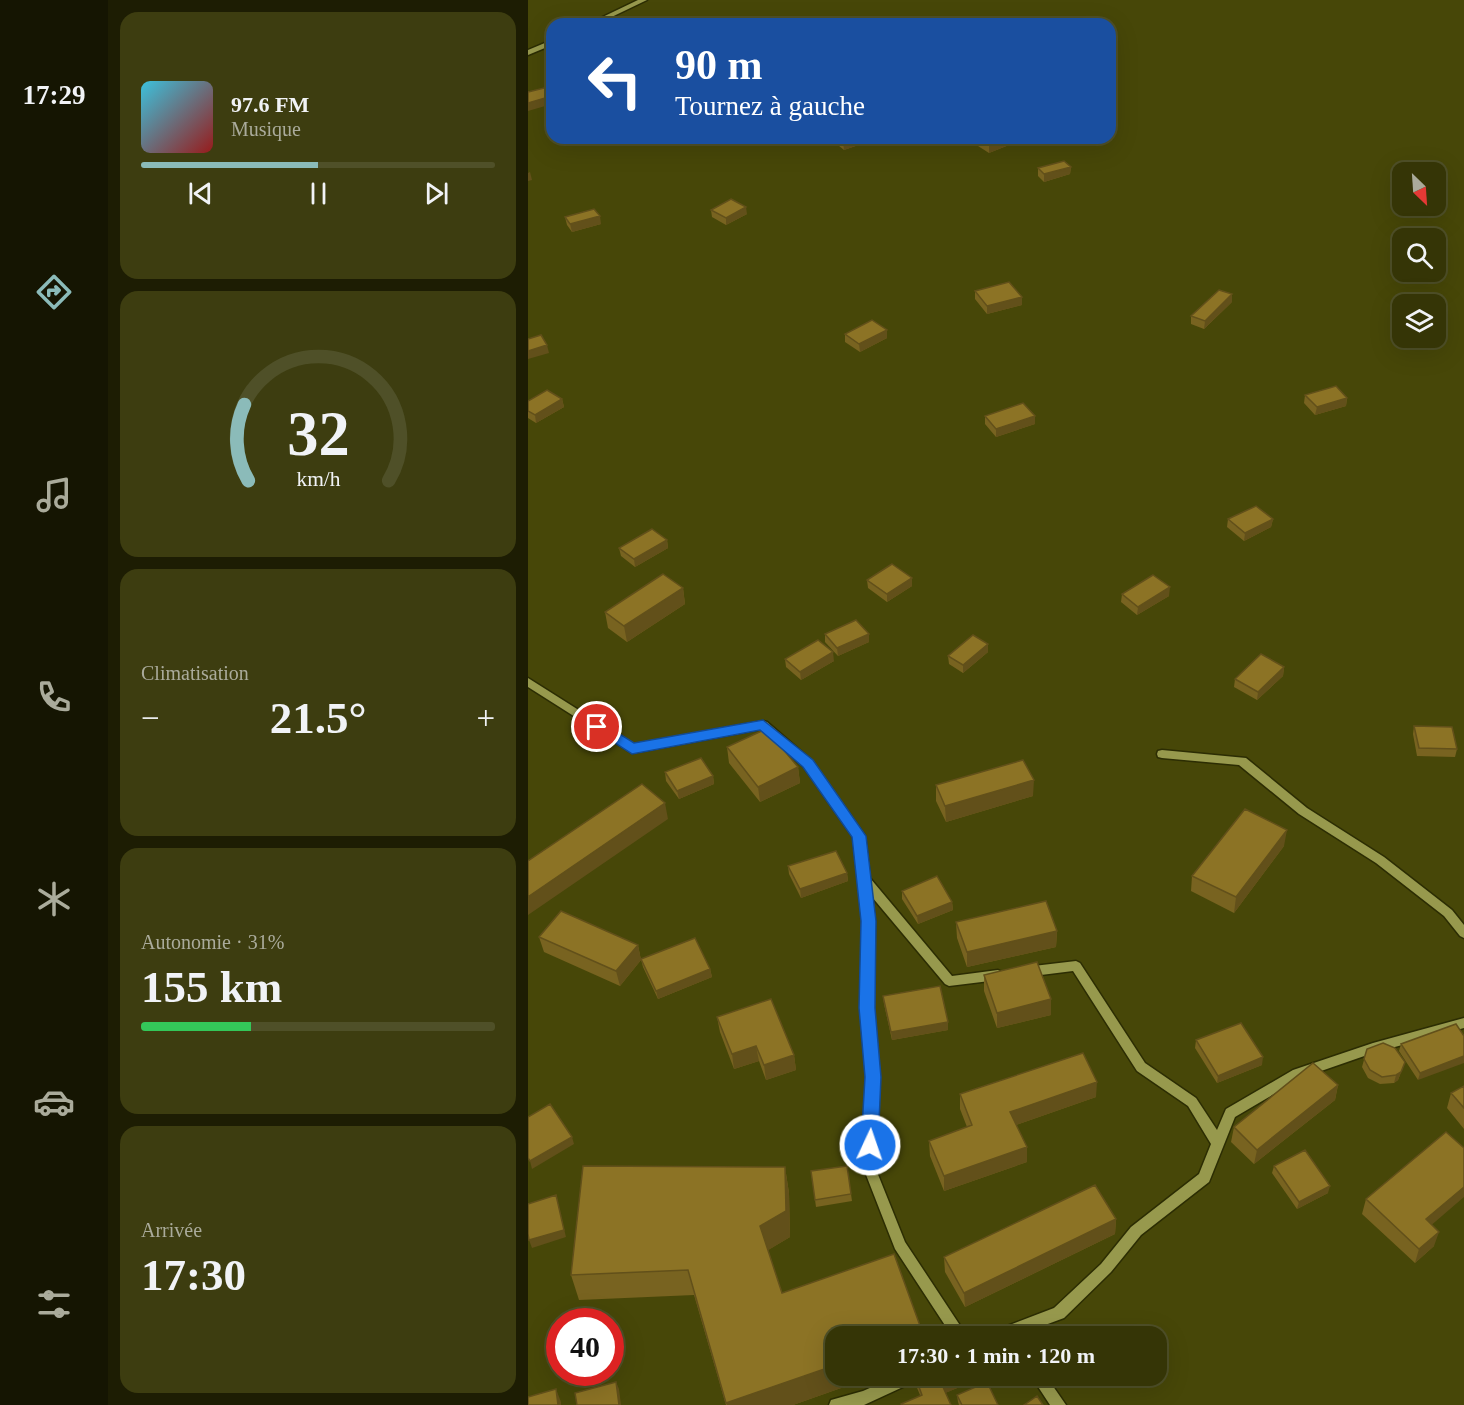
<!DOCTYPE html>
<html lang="fr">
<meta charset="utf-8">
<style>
body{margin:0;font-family:Georgia,serif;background:#3d3d10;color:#f1f3f6;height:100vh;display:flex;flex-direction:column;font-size:22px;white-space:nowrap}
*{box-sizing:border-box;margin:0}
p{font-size:20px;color:#aaab9b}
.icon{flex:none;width:33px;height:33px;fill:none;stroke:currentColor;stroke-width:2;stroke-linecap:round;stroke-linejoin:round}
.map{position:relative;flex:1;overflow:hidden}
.sheet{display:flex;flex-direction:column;gap:12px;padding:12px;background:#1d1d03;width:420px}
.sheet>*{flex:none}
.guide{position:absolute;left:18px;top:18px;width:570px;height:126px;border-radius:18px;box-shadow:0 6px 24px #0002,0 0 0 2px #4f5028;background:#1a4fa0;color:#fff;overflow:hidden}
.needle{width:39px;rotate:155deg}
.controls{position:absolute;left:864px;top:162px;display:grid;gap:12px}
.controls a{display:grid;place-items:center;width:54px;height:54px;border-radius:12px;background:#353506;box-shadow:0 6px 24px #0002,0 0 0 2px #4f5028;font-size:30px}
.speed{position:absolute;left:18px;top:1308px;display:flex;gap:12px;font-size:30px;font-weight:700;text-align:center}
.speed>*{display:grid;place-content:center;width:78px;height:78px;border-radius:50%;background:#353506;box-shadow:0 6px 24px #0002,0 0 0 2px #4f5028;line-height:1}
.speed .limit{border:9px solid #d22;background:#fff;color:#111}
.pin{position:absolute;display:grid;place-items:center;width:51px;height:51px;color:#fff;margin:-26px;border:3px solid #fff;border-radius:50%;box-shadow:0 2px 6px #0007}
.me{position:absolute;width:66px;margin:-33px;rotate:3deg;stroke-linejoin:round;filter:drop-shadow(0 0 4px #0008)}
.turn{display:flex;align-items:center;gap:21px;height:126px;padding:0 30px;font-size:27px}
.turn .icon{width:78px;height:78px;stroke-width:2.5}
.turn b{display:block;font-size:42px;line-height:51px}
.big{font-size:45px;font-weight:800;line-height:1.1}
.sheet .card{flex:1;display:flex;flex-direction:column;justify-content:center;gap:9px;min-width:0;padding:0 21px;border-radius:18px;background:#3d3d10}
.sheet .dial{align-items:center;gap:0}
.dial svg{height:156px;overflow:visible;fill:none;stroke:#4f5028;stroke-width:7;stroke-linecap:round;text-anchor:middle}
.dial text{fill:#f1f3f6;stroke:none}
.song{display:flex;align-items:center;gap:18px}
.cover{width:72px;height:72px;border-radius:9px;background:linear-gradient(135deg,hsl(190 70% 55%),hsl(0 70% 35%))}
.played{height:6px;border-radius:3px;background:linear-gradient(90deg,#8bbbb9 50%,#4f5028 50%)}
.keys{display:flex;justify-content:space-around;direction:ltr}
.heat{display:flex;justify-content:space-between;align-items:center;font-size:33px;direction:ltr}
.charge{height:9px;border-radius:4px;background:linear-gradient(90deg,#34c759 31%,#4f5028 0)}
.trip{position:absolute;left:297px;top:1326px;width:342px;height:60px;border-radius:18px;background:#353506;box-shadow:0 6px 24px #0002,0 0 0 2px #4f5028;font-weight:800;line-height:60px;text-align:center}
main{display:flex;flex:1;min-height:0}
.dock{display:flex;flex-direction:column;width:108px;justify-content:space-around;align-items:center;background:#151502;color:#aaab9b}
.dock .icon{width:42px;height:42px}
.dock .selected{color:#8bbbb9}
.dock b{font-size:27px;color:#f1f3f6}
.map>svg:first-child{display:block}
</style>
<main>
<nav class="dock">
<b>17:29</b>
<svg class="icon selected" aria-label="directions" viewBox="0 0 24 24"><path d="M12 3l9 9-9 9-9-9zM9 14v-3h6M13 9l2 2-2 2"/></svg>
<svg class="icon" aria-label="music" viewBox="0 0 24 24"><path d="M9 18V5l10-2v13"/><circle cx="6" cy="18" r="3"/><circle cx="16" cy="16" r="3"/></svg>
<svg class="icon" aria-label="phone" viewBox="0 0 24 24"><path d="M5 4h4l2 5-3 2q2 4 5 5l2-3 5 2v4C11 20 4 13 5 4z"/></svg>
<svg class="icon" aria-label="climate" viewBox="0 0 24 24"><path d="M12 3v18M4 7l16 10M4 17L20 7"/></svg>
<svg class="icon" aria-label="car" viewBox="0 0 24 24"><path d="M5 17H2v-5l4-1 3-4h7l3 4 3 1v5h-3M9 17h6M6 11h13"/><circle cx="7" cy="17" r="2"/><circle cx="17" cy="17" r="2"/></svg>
<svg class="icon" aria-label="filters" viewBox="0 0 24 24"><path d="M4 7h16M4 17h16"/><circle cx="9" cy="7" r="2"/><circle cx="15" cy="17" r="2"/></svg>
</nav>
<section class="sheet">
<div class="card">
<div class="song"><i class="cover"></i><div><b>97.6 FM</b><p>Musique</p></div></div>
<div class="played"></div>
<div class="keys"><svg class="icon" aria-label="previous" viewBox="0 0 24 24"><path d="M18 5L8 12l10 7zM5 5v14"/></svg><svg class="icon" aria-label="pause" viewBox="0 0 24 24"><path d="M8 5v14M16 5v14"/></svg><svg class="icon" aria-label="next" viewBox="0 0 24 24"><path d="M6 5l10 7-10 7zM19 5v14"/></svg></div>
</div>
<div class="card dial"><svg viewBox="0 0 100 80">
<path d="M14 69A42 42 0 1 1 86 69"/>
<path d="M14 69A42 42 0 0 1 12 30" stroke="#8bbbb9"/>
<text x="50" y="56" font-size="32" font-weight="700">32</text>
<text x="50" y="72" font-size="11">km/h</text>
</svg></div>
<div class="card"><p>Climatisation</p>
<div class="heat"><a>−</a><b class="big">21.5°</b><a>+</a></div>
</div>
<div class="card"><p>Autonomie · 31%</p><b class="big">155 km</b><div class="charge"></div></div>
<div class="card"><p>Arrivée</p><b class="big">17:30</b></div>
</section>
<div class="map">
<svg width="936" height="1405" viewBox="0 0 936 1405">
<rect width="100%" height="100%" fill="#474708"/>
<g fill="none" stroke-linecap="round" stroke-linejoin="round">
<defs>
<path id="minor" d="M110,0h9l-50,24h-9z
M24,40v5l-24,10v-5z
M0,678l106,67 129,-24 4,1 45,39 53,75 5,42 82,98 46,-6 4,2 2,3 -2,3 -4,2 -49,6 -4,-2 -73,-87 3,24 -2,87 6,69 -4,90 30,75 62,94h-15l-57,-87 -32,-82 4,-90 -6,-69 2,-87 -10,-84 -49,-70 -43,-38 -129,24 -104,-66z
M634,750l84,8 61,50 77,49 68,53 12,15v13l-4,-2 -16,-20 -68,-53 -77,-49 -60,-49 -77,-7 -4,-1 -1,-3 1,-3z
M548,961l4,2 65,100 51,35 21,32 9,-21 67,-39 80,-27 91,-25v10l-91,25 -72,25 -66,39 -26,65 -68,53 -30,37 -47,46 -49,18h-23l2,-5 60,-23 47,-44 30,-37 68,-53 12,-30 -23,-38 -51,-35 -64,-100 -48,6 -4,-2 -2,-3 2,-3 4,-2z
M369,1376h21l-2,5 -52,24h-35l2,-5 32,-9z
M503,1376h15l20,29h-16z"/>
</defs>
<use href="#minor" stroke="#2c2d03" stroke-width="3"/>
<use href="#minor" fill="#97994d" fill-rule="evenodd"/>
</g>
<path fill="#786320" d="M305,138h46l-35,12 -11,-9z
M449,138h32v7l-20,8 -11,-7z
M543,167l-1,7 -26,8 -6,-6v-8z
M183,210l36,4 -21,11 -14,-8z
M37,217l36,7 -29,8 -5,-7z
M447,291l47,6v8l-35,9 -12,-15z
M704,302l-28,27 -13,-5v-8z
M359,330v8l-27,14 -15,-10v-8z
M777,395l42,3 -1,8 -31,9 -11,-12z
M34,399l2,8 -28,16 -8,-5v-17z
M457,416h50v8l-39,13 -11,-13z
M700,519h45l-2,8 -27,14 -17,-14z
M139,540l1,8 -33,19 -14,-11 -2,-8z
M339,580l45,6 -25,16 -19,-14z
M155,588l2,16 -58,38 -19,-14 -3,-16z
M594,594l47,2 -32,19 -16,-13z
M297,634l44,8 -31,14 -13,-14z
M460,644v8l-25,21 -14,-9 -1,-8z
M257,659l49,2 -33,19 -15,-13z
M756,667l-1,9 -26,24 -23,-13 1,-8z
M886,726l43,23 -2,8 -38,-1 -4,-22z
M199,747l71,20 2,16 -40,19 -31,-39z
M137,772l48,4 1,8 -35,15 -13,-18z
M408,785l97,11 -87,26 -10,-21z
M756,846l-50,67 -43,-22 1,-15z
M260,866l59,7 1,8 -47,17 -12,-24z
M374,891l50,11 1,8 -35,14 -16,-25z
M428,922l101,9 -1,16 -89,20 -10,-29z
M11,937l99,8 3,15 -21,26 -76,-34z
M113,959l69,10 2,8 -54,22 -15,-32z
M456,975l67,40 -54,13 -13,-37z
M355,996l65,26v8l-56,10 -8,-36z
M189,1017l77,38 2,15 -30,10 -7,-19 -25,8 -14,-37z
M928,1024l-38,56 -19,-29 2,-7z
M668,1040l66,25 -45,18 -22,-35z
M839,1049l38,13 -7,18 -4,3 -14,1 -12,-6 -6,-11z
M810,1085l-3,15 -81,64 -23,-22 3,-15z
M936,1086v43l-17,-21 4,-15z
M432,1094l136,3 -80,28 11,37 -83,29 -14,-35 -1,-15 38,-14 -7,-18z
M319,1166l5,35 -36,6 -5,-36z
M746,1166l54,27 -31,16 -25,-36z
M257,1167l4,26 1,44 -22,13 14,43 141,41v2h-87l39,40 -82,29h-67l-32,-110 -115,5 -8,-25z
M838,1199l66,26 2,21 -19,17 -53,-49z
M588,1219l-1,15 -150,73 -20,-35 -1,-15z
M387,1376h71l-41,17 -25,2 -5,-12z
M429,1395l41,10h-39l-1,-3z"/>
<path fill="#62501a" d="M24,96v8l-24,7v-8z
M327,138h24l-35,12 -1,-8z
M479,138h2v7l-20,8v-8z
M543,167l-1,7 -26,8v-8z
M2,172l2,8 -4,1v-8z
M218,207l1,7 -21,11v-7z
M72,216l1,8 -29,8 -2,-8z
M704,294v8l-28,27 1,-8z
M494,297v8l-35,9v-8z
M359,330v8l-27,14 -1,-8z
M19,345l2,8 -21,6v-8z
M819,398l-1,8 -31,9 2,-8z
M34,399l2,8 -28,16 -1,-8z
M507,416v8l-39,13v-8z
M745,519l-2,8 -27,14 1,-8z
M139,540l1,8 -33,19 -1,-8z
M384,578v8l-25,16v-8z
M642,587l-1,9 -32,19 1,-8z
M155,588l2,16 -58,38 -3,-16z
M341,634v8l-31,14 -1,-8z
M460,644v8l-25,21v-8z
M305,652l1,9 -33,19 -1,-8z
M756,667l-1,9 -26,24 1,-8z
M270,767l2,16 -40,19 -2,-15z
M185,776l1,8 -35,15 -2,-8z
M506,780l-1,16 -87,26 -1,-16z
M137,803l3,16 -140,96v-18z
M759,830l-3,16 -50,67 2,-16z
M319,873l1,8 -47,17 -1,-9z
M424,902l1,8 -35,14 -1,-8z
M529,931l-1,16 -89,20v-15z
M110,945l3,15 -21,26 -4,-15z
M182,969l2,8 -54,22 -2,-8z
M523,999v16l-54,13v-15z
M420,1022v8l-56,10 -1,-8z
M228,1046l3,15 -25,8 -2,-15z
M266,1055l2,15 -30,10 -2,-15z
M936,1056v7l-46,17 2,-7z
M735,1057l-1,8 -45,18 1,-7z
M877,1062l-7,18 -4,3 2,-8z
M569,1082l-1,15 -86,30v-15z
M810,1085l-3,15 -81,64 3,-14z
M44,1137l2,7 -42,25 -2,-8z
M499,1147v15l-83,29v-15z
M257,1167l4,26 1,44 -25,15 -5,-26z
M802,1186l-2,7 -31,16 2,-7z
M936,1187v10l-43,37 5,-15z
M28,1195l10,42 -34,11 -3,-8z
M588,1219l-1,15 -150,73 -1,-14z
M911,1232l-5,14 -19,17 4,-14z
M308,1365v11h39l-82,29h-66l-1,-2z
M442,1376h16l-43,18v-7z
M88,1382l3,7 2,16h-2z
M28,1389l5,13v3h-3z"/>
<path fill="#8c7325" stroke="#62501a" stroke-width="1.5" d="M16,88l8,8 -24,7v-11z
M311,138h16l-12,4z
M450,138h29l-18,7z
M536,161l7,6 -27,7 -6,-6z
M203,199l15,8 -20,11 -15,-8z
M66,209l6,7 -30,8 -5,-7z
M481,282l13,15 -35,9 -12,-15z
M691,290l13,4 -27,27 -14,-5z
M344,320l15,10 -28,14 -14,-10z
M13,335l6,10 -19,6v-12z
M808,386l11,12 -30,9 -12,-12z
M19,390l15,9 -27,16 -7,-4v-10z
M495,403l12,13 -39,13 -11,-13z
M728,506l17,13 -28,14 -17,-14z
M124,529l15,11 -33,19 -15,-11z
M364,564l20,14 -25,16 -20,-14z
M135,574l20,14 -59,38 -19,-14z
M625,575l17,12 -32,20 -16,-13z
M328,620l13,14 -32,14 -12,-14z
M445,635l15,9 -25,21 -15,-9z
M290,640l15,12 -33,20 -15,-13z
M733,654l23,13 -26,25 -23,-13z
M886,726l38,1 5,22 -38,-1z
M238,729l32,38 -40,20 -31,-40z
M173,758l12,18 -36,15 -12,-19z
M495,760l11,20 -89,26 -9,-21z
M114,784l23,19 -137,94v-36z
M717,809l42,21 -51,67 -44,-21z
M308,851l11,22 -47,16 -12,-23z
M409,876l15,26 -35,14 -15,-25z
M518,901l11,30 -90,21 -11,-30z
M33,911l77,34 -22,26 -77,-34z
M167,938l15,31 -54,22 -15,-32z
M509,962l14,37 -54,14 -13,-38z
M412,986l8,36 -57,10 -8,-36z
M243,999l23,56 -30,10 -8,-19 -24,8 -15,-37z
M713,1023l22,34 -45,19 -22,-36z
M928,1024l8,12v20l-44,17 -19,-29z
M855,1043l12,5 10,14 -4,10 -5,3 -14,2 -12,-7 -6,-11 3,-10z
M555,1053l14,29 -87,30 17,35 -83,29 -15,-35 43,-16 -12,-31z
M785,1063l25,22 -81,65 -23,-23z
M936,1086v22l-13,-15z
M22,1104l22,33 -42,24 -2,-3v-41z
M918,1132l18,16v39l-38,32 13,13 -20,17 -53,-50z
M777,1150l25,36 -31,16 -25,-36z
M55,1166l202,1 1,44 -26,15 22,67 112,-39 29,80 -8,2h-79v29l-110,38 -38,-133 -117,5z
M319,1166l4,28 -36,6 -4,-29z
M567,1185l21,34 -152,74 -20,-36z
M28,1195l8,35 -35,10 -1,-6v-30z
M593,1332l1,4h-28v-1z
M387,1376h55l-27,11 8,18h-49l-1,-1 21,-9z
M88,1382l3,23h-42l-2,-12z
M459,1382l11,23h-36l-5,-10z
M28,1389l2,16h-30v-8z
M509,1396l6,9h-19z"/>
<path fill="#1a73e8" stroke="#114b97" stroke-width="1.5" d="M235,720l50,40 53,76 10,85 -1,87 6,69 -3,68 -3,5 -5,2 -6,-2 -3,-5 4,-68 -6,-69 2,-87 -9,-84 -49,-70 -43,-37 -128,24 -42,-27 7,-5 5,1 32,20z"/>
</svg>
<div class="controls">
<a><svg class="needle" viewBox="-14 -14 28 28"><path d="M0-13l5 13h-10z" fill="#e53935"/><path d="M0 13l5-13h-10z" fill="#aaab9b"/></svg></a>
<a><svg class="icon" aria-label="search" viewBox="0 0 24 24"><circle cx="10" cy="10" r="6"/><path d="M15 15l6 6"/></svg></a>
<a><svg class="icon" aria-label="layers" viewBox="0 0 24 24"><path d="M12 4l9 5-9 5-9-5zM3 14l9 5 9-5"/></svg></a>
</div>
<div class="speed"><div class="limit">40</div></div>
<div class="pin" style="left:69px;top:727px;background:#d93025"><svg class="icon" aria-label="arrive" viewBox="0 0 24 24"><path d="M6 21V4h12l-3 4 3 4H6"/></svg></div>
<svg class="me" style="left:342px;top:1145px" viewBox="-20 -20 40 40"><circle r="17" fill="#1a73e8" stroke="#fff" stroke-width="3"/><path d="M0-11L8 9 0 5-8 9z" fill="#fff"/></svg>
<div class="trip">17:30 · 1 min · 120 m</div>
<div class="guide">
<div class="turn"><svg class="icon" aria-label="left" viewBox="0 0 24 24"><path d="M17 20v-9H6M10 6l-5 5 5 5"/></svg><div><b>90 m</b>Tournez à gauche</div></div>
</div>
</div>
</main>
